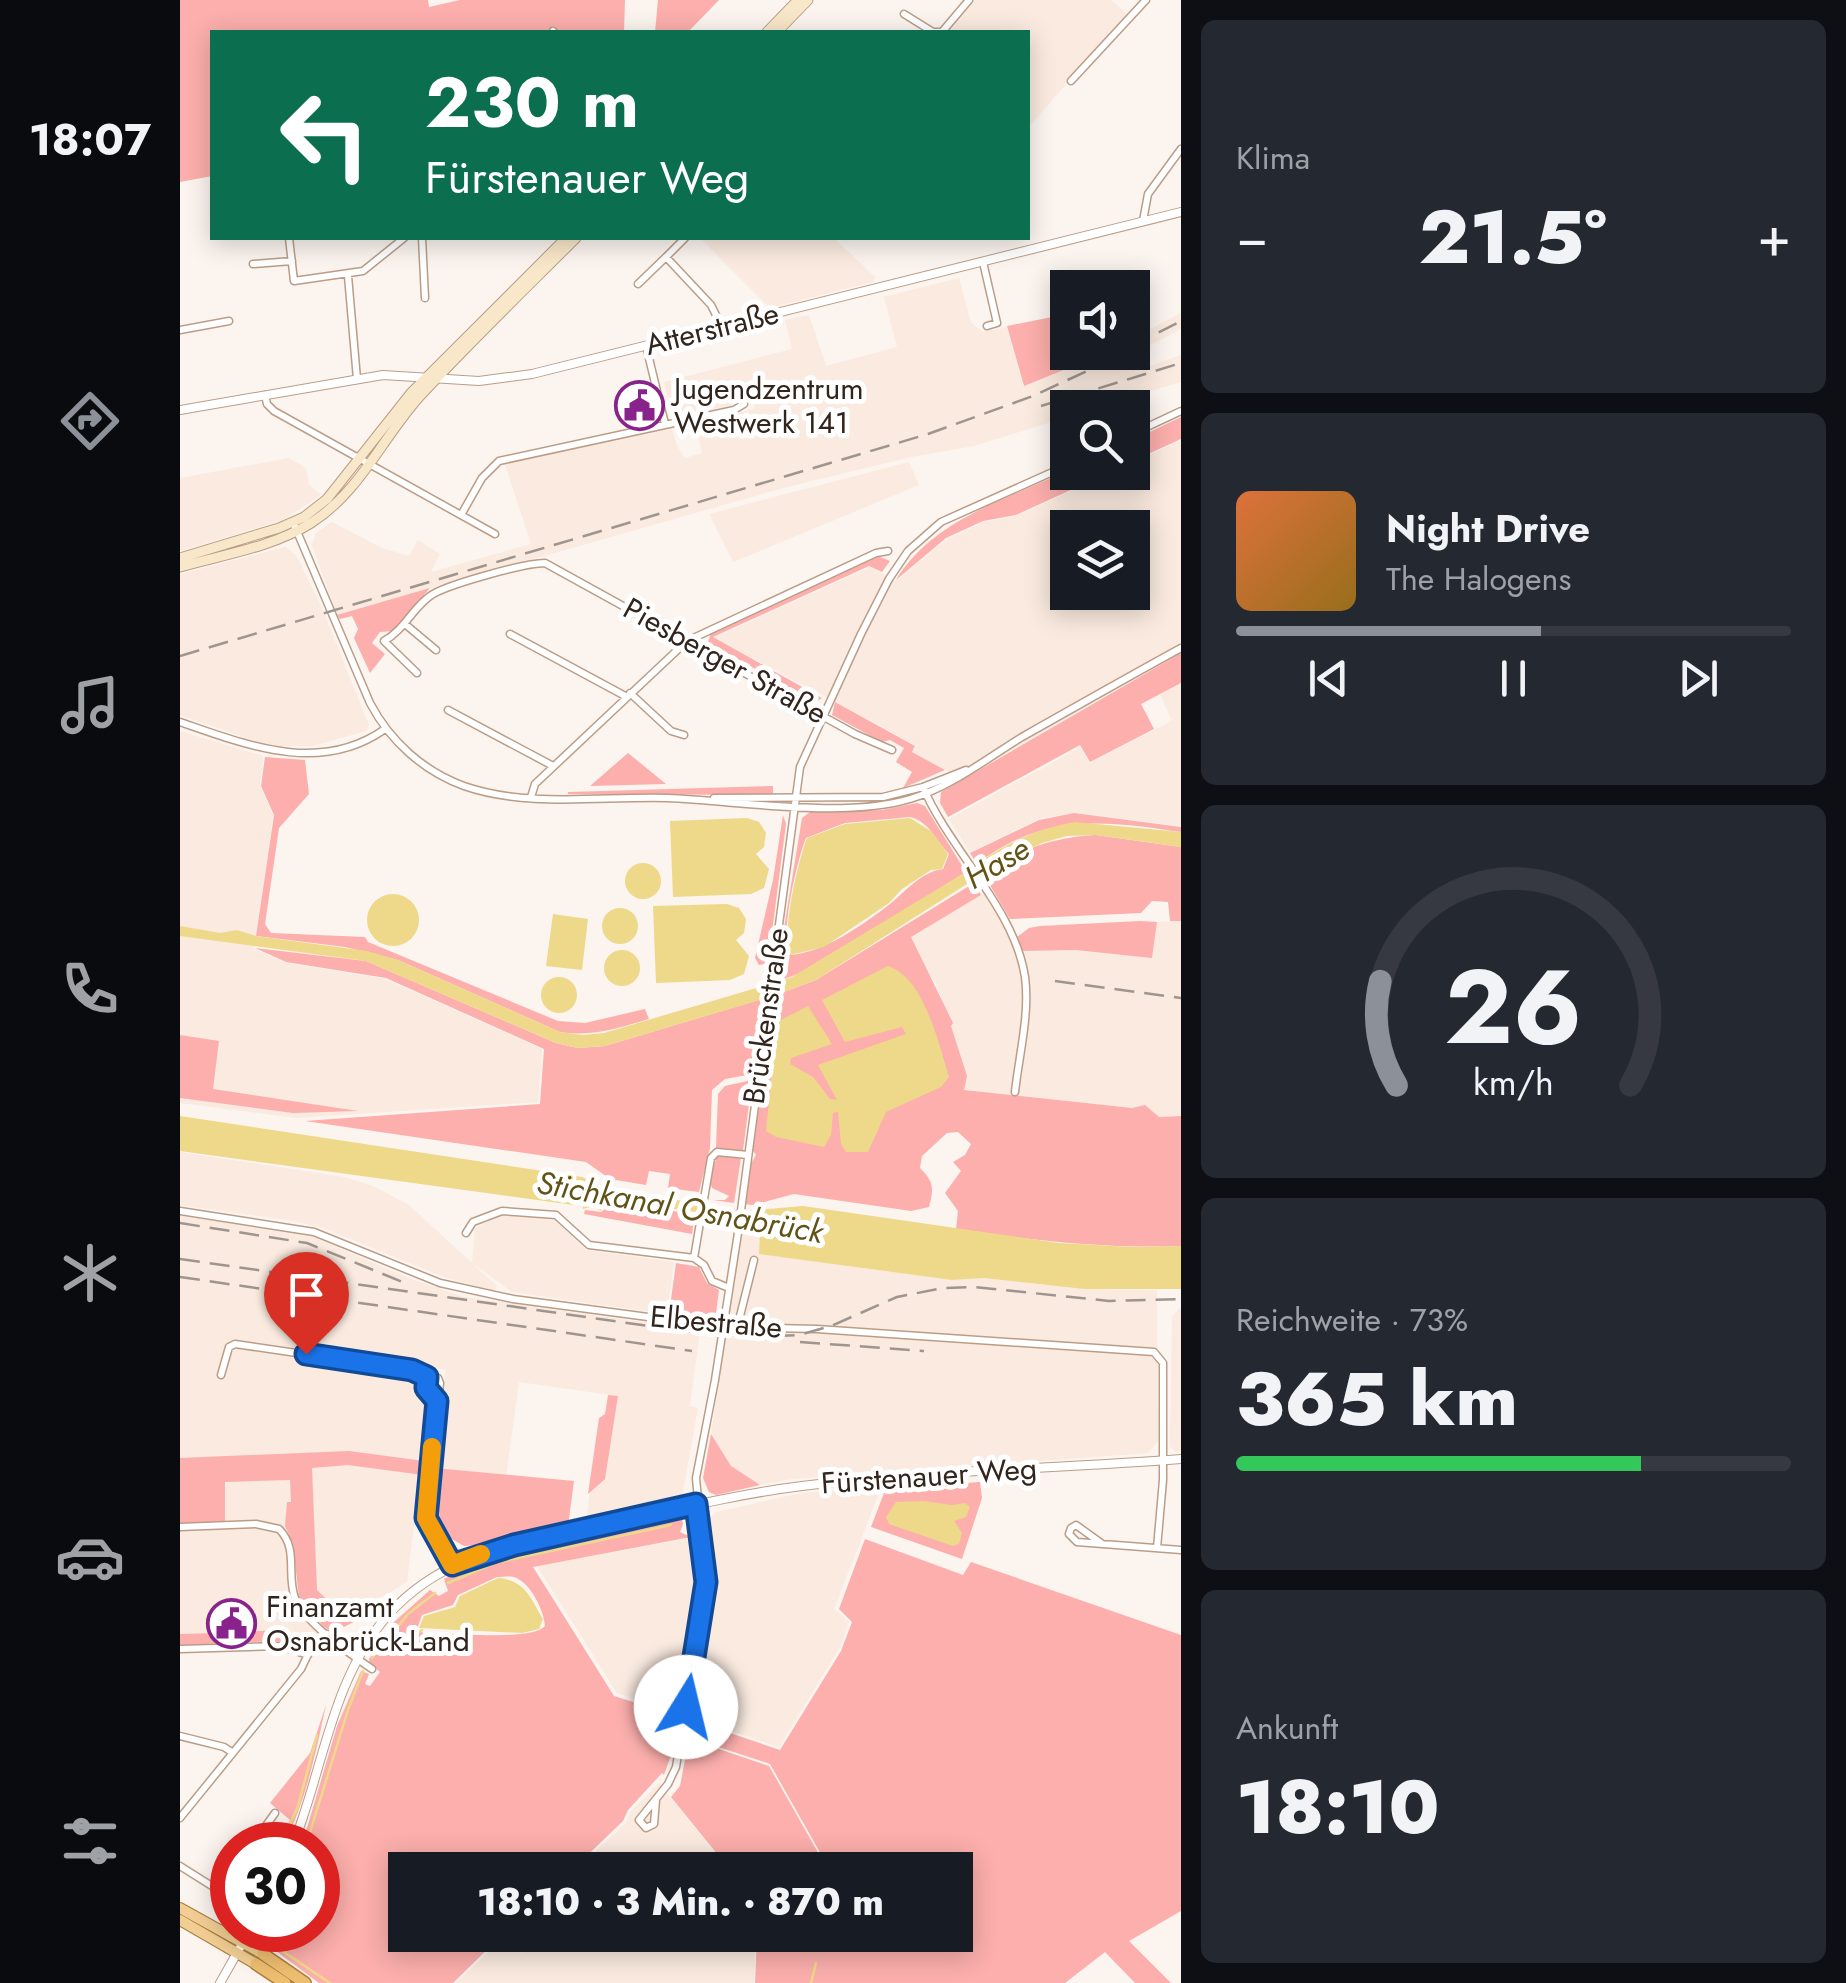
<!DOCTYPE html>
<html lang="de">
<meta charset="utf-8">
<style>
body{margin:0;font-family:Jost,sans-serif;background:#242831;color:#f1f3f6;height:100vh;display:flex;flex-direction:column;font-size:38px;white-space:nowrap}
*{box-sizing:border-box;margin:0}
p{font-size:32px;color:#9ea1a6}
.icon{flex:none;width:55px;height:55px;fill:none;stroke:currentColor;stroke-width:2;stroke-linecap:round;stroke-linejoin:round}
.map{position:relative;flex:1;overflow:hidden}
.sheet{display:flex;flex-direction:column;gap:20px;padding:20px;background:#0d0f14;width:665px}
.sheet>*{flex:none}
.banner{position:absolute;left:30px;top:30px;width:820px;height:210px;border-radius:0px;box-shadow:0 5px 25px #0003;background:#0b6e4f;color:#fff;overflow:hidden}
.tools{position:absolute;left:870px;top:270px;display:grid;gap:20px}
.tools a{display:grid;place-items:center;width:100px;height:100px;border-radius:0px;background:#171b24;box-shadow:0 5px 25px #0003;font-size:50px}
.speed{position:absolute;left:30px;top:1822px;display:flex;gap:20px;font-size:50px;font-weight:700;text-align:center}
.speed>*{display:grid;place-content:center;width:130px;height:130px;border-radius:50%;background:#171b24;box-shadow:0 5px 25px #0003;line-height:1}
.speed .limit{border:15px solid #d22;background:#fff;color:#111}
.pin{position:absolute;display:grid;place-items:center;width:85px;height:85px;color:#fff;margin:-102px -42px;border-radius:50% 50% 50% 0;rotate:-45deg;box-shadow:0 0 10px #0007}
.pin .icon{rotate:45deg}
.me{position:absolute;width:110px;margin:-55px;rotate:9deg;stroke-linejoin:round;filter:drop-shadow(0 0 8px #0008)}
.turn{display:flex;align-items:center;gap:35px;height:210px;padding:0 50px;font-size:45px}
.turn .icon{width:130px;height:130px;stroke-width:2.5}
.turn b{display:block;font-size:70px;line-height:85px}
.big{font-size:75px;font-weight:800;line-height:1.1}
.sheet .card{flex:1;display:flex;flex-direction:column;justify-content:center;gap:15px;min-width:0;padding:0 35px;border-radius:15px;background:#242831}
.sheet .dial{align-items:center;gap:0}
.dial svg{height:260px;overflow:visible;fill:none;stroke:#363941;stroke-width:7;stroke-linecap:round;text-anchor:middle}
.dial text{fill:#f1f3f6;stroke:none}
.song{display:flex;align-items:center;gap:30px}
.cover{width:120px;height:120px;border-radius:15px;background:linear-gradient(135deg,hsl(20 70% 55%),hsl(40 70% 35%))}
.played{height:10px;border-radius:5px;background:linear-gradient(90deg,#8c9099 55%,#363941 55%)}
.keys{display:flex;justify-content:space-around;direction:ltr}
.heat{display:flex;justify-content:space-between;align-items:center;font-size:55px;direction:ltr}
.charge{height:15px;border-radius:8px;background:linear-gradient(90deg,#34c759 73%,#363941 0)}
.trip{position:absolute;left:208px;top:1852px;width:585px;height:100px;border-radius:0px;background:#171b24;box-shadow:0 5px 25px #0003;font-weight:800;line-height:100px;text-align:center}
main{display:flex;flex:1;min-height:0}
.tabs{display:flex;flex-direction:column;width:180px;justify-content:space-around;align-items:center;background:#090b0e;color:#9ea1a6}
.tabs .icon{width:70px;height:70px}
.tabs .on{color:#8c9099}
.tabs b{font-size:45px;color:#f1f3f6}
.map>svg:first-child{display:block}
</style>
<main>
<nav class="tabs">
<b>18:07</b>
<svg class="icon on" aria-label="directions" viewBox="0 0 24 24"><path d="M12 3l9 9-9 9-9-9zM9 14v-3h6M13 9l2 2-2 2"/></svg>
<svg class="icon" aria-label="music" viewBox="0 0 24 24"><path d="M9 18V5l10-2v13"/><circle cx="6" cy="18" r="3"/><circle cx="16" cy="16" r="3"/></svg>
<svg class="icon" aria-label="phone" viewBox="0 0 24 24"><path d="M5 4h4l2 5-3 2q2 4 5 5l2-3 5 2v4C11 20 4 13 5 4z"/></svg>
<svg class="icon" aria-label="climate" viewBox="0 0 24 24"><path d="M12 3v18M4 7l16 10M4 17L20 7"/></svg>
<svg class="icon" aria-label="car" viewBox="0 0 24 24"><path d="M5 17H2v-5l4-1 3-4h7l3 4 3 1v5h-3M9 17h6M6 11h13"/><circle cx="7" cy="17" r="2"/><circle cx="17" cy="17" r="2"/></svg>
<svg class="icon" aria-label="filters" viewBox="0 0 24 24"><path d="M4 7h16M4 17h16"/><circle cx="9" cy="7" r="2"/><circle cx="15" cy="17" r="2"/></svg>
</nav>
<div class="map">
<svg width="1001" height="1983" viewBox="0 0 1001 1983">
<rect width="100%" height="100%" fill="#fbf4ef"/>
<path fill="#faeadf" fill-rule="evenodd" d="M795,0h136l16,14 -99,114v-96h-79z
M520,238h134l41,39 -2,5 -103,26z
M779,278l12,45 12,9 24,-5 16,59 80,-33 29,-1 1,-14 48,-25v16l-46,24 7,16 39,-14v27l-84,25 -29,1 -1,9 -93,29 -63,11 -128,31 -446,127 -25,-70 4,-12 16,-11 50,26 27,8 9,-16 22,14 -9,18 100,-28 -26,-80 167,-35 5,17 8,12 17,-5 -7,-30 60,-14 -2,-13 -15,1 -4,7 -55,13 -7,-3 -8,-32 128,-33 -7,-29 24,-5 17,51 71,-19 -13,-50z
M1001,440v212l-219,127 -49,-27 3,-6 -37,-21 -165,-87 156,-71 26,14 50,-41 38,-18 32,-6 95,-43 21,-1 1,-9zM888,528h64v64h-64z
M109,458l17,10 3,17 12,10 -38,25 -103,31v-73z
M729,462l10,23 -186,77 -24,-48z
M105,547l11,8 25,51 48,119 -3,6 -54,15h-41l-91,-31v-141z
M1001,684v142l-107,-13 -36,6 -68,33 -21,-33 132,-72 8,16 83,-42 -12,-27z
M0,731l83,25 -3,30 13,29 -19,134 32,14 99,16 157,70 -4,53 -242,16 -116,-15z
M812,889l18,30 13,32 53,-1 76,7 5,-35 24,-1v195l-22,1 -14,-12 -13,3 -169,-18 4,-14 -30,-91 -15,-20 -11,-29z
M0,1152l164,25 29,9 36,19 88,81 -3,5 -53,-15 -115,-47 -32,-8 -114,-16z
M0,1215l133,22 98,42 53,18 236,33 -10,76 8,2 -16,89 -89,23 -6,-5 3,-23 15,-13 13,-83 -99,-14 -13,94 -72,-8 12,-98 -25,-5 -1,23 11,15 -12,102 2,16 -7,3 -7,58 -98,58 -129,5z
M322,1215l52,5 32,30 88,12 -7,52 -155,-22 -40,-29 3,-35z
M562,1230l20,4 -2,20 192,26 32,-2 100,11 73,1 1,151 -10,12 -356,26 -32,6 -29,-19 -20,-32z
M1001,1307v144l-6,1 -5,-6 2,-129z
M701,1488l-47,121 15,13 -9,25 -61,100 -89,-30 22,-137 -4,-54 2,-9 7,-5 84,-19z
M511,1538l10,39 -23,136 -61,-20 -80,-127z
M479,1783l70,87h-154l51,-47 5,-12z
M359,1935h217l-2,48h-298l48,-46 17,16z"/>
<path fill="#fcafac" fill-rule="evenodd" d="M0,0h248l1,7 31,-7h165l-1,32h-412v144l-32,6z
M478,0h61l-31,32h-33z
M887,314l1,38 16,1 2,8 -62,25 -17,-60z
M1001,417v22l-48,22v-21z
M887,471l41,2 -92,42 -33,6 -37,17 -50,42c36,-60 111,-81 171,-109z
M698,556l12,5 -8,11 -13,-6 -156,71 109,61 -8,5 -106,-61 3,-9z
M250,588l-37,43 -13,1 -8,11 13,11 -15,19 -16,-35 4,-9 -6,-13 -12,3 -3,-4z
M1001,653v30l-40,21 13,25 -64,33 -10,-17 -132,72 -8,-14 1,-11z
M655,702l80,44 -3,6 33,18 -42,18 9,-16 -16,-10 8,-14 -14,-8 -8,2 -50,-27z
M448,753l38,31 -76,2z
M85,757l40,3 4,34 -30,34 -14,96 6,9 94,4 3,5 190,79 27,2 60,-14 4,10c-31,9 -56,18 -89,13l-162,-72 -53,-13 -89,-11 18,-121 -13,-29z
M593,786v9l-205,-1v-2z
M737,803l8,3 41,66 -159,98 -32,13 27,-165 8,-6 72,-2zM730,817c20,5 25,23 39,37l-6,15c-22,3 -37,22 -53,35 -27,21 -67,49 -100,51 -11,-18 7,-95 16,-117l39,-15z
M894,813l107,14v5c-78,-12 -138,-19 -204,32l-7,-11 69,-33z
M603,815l3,9 -18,139 -9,2 -4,-7 18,-78z
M916,835l85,12v74h-11l-2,-19 -16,-1 -11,12 -131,6 -26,-44c35,-26 69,-38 112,-40z
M794,883l7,12 -70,42 42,86 -2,3 16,50 -3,14 168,18 13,-3 14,12 22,-1v130c-76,3 -150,-6 -225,-17l2,-18 -13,-18 16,-22 -8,-9 12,-7 6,-11 -13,-12 -11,1 -25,23 -2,12c14,14 14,20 9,39l-18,4 -117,-17 -42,11 -7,-1 5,-39 6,-10 -3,-4 20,-155 43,-16z
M960,921l17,1 -5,36 -76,-8 -53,1 -6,-14 12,-9 11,-2z
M75,948l111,13 190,82 22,5 27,-2 157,-47 -9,75 -28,5 -13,11 -2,58 -11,44 -31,-4 2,-14 -21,-3 -3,14 -36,-6 -24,-17 -281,-41 235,-17 4,-55 -158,-71 -100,-16z
M0,1035l39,6 -6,48 145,22 -65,2 -113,-15z
M572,1080l-9,71 -27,-3 2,-54 7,-8z
M537,1156l24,2 -7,45 -21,-3h12l4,-4 -17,-8 -3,-8z
M433,1203l82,11 -3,20 -108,-20 1,-4 16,2z
M496,1263l23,4 8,16 12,7 -3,24 -5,5 -42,-5z
M428,1395l10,1 -13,83 -17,15 11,-76 6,-4z
M531,1434l20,32 29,19 -44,10 -7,-3 -6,-14z
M169,1451l75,10 -1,14 -75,-10 -36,3 5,122 30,29 42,-23 -13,14 -32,17 -4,-4 -3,2 3,4 -8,2 -8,-4 -25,-29 -6,-54 -8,-18 2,-24h4l-1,-22 -65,2v40l-45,2v-66z
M254,1468l140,13 -6,45 -60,9 -29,10 -15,1 -28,-16 -7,-18z
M800,1482l2,16 -20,61 -91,-32 15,-39z
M501,1514l2,10 -3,8 11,5 -158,30 81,129 64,20 -7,39 -7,20 -2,-2 -34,37 -5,11 -51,49h-167v65h97l-49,48h-134l-54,-40 -1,-13h54v-85h-16l35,-119 24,-55 8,3 -4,10 5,2 10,-14 -10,-8 -1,-5 25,-37 36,-32 9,6 9,-5 -4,-12 27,-14v-3l43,-14zM317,1577c5,0 11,-1 17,0 16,5 30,33 31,49 -14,16 -97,6 -122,7l-6,-4 5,-14 31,-10 5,-10z
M685,1539l98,36 8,-13 210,73v276l-52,30 42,42h-36l-30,-31 -40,31h-310l2,-48h198v-65h-162l29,-14 -52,-92 -82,-27 3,-17 89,30 61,-99 11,-29 -13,-13z
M40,1627h13l1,5 48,-2v11l-102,4v-11l39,-1z
M146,1705c-10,46 -20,98 -43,140h-5l12,-25 -20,-17 40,-50z
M509,1739l80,27 51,90 -31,14h-59l-59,-73 9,-11z"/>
<path fill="#eed98a" d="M567,818l12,4 7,11 -2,14 -8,7 13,15 -5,19 -13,6 -78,3 -3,-76z
M730,818l21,13 17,23 -6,15 -11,1 -29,19 -13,14 -65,44 -34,8c-9,-21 8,-94 17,-117l38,-14z
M895,822l106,10v15l-85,-12 -29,1 -25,7 -42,20 -184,117 -43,16 -168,50 -27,2 -22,-5 -190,-82 -186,-25v-10l40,7 17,-3 19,6 111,15 31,9 162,72 23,3 21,-2 186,-55 176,-106c33,-26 68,-43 109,-50z
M445 881a18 18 0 1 1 36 0a18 18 0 1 1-36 0Z
M187 920a26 26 0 1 1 52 0a26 26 0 1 1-52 0Z
M547,904l12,4 7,11 -2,14 -8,7 13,16 -5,18 -14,6 -74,3 -3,-77z
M422 926a18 18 0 1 1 36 0a18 18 0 1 1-36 0Z
M373,914l35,5 -6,51 -36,-4z
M424 968a18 18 0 1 1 36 0a18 18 0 1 1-36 0Z
M708,966c36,11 51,79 61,111l-8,10 -55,25 -18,40h-22l-5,-8 -3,-32 -5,1 -2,22 -7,12 -48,-10 -10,-6 11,-109 31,-16 24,38 -41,14 -1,6 23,13 17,22 7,1 -19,-35 88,-31 -4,-7 -57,15 -23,-42z
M361 995a18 18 0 1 1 36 0a18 18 0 1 1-36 0Z
M0,1116l402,61 25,12 137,22 59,-5 256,37 74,4 48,-1v43h-97l-100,-11 -32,2 -193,-26 1,-21 -29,-5 -35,-16 -90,-13 -5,12 -8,-5 -10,3 -1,-8 -8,4 -394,-54z
M744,1501l28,4 13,-2 5,4 -4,10 -12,4 8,12 -3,11 -6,2 -64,-22 -3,-7 10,-15z
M318,1578c27,2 32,19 45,41l-4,10 -17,4 -103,-5 5,-12 31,-9 5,-11z"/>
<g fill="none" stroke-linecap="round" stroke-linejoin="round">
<path stroke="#eed98a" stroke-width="2.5" d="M268,1583l47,-20 176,-38
M209,1634l9,10h7l17,-14
M192,1658l36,-44 27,-21
M101,1845l17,-39 19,-71
M126,1845l42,-135 15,-39
M90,1930l2,14 58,39
M631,1983l5,-20"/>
<defs>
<path id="minor" d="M724,14l29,18h9l27,-32
M373,31l1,1
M891,81l75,-81
M963,221l5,-27 33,-45
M109,238l5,43 69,-10 41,-33
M242,238l3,60
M486,257l19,-19
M803,262l14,61 -10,3
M73,264l39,-3
M168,276l9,103
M458,284l28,-27 45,48 11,22
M0,330l49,-9
M466,346l19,78
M85,395l2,9 7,7 221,123
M952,434l49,-23
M281,515l21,-37 17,-17 235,-51 10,-6
M113,522l77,181c20,38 53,68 94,83 63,22 138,10 204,12 71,3 175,21 242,1 41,-12 76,-40 112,-62 53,-30 106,-60 159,-89
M225,624l31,26
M330,634l117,63
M237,673l-33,-32c20,-11 28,-32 46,-45 15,-11 95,-33 115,-33l310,171 37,16
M450,693l41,38 13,4
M268,710l105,56
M0,722c67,23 140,53 205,7
M743,787c26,62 92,122 102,190 5,37 -6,78 -10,115
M351,797l4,-13 152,-143 189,-88 12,-2
M534,798l169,-1 40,-10 43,-17
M0,1211l134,21 126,51 73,16 210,28 94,2 337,23 9,11v117l-6,68
M286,1233l7,-11 29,-11 54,4 33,30 105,13 17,-100 6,-6 31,3
M514,1258l10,7 8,16 17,7
M557,1328l17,-68
M41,1375l8,-28 6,-3 177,26 15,7
M257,1401l-11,-14 1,-10 11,1 2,5 -14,135 26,47
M0,1527l76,-3 23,5c20,20 7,45 16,69 10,25 55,56 77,71
M921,1543l-25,-18 -5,3 -2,6 8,8 104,8
M0,1649l100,-3 28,9
M0,1736l44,11 9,6
M476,1800l-2,24 -8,4 -7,-8 29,-36 8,-17 30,-185 -10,-104 19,-98 23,-147 62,-466 61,-133 28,-55 19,-28 33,-29 127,-57
M0,1818l121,-149 12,-25 14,-10
M72,1845l23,-32
M0,1866l35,22 9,-3 8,-13"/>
<path id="tertiary" d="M0,410l203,-35 96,6 53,-7 649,-162
M113,1845c31,-78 38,-165 95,-230 56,-62 121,-67 198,-85 72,-16 143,-35 216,-44 125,-16 253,-17 379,-27
M40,1983l30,-53"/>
<path id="secondary" d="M587,32l31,-32
M597,32l31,-32
M0,558l99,-30 25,-11 23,-18 84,-106 155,-155
M0,567c42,-12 93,-20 131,-44 49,-31 71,-85 109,-127 50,-54 104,-106 156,-158"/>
<path id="primary" d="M0,1908l83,46
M0,1920l76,44"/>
<path id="trunk" d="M83,1954l42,29
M76,1964l29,19"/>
</defs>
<use href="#minor" stroke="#bb9d87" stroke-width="9"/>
<use href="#tertiary" stroke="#bb9d87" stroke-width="10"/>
<use href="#secondary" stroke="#bb9d87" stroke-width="11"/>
<use href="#primary" stroke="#a97e3c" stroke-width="12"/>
<use href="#trunk" stroke="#a97e3c" stroke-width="14"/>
<use href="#minor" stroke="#fff" stroke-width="6"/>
<use href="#tertiary" stroke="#fff" stroke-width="8"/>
<use href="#secondary" stroke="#f9e7c9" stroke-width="9"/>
<use href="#primary" stroke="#f2ce94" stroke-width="10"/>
<use href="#trunk" stroke="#eebe70" stroke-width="11"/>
<path stroke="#9f958f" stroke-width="2.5" stroke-dasharray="20 10" stroke-linecap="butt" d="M952,346l49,-25
M861,406l140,-43
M0,656l748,-222 105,-38 95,-44
M875,981l126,17
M0,1223l127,20 98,40
M0,1259l497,71 75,7 47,-2 32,-9 66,-29 46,-9 32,-1 134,14 72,-2
M0,1277l512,74
M620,1342l124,9"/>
</g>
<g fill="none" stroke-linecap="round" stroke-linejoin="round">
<defs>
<path id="route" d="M126,1354l106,16 15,7 -1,11 11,13 -11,117 26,47 62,-20 182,-41 10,78 -20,125"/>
</defs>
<use href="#route" stroke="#114b97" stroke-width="25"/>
<use href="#route" stroke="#1a73e8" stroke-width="18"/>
<path stroke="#f59e0b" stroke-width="18" d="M252,1447l-6,71 26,47 29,-11"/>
</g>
<defs>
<symbol id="civic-ring" viewBox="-11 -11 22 22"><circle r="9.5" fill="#fff" stroke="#88238b" stroke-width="1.5"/><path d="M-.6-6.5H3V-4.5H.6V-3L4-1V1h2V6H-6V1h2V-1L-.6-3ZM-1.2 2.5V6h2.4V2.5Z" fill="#88238b"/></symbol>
</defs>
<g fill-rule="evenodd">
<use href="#civic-ring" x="432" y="378" width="55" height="55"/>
<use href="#civic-ring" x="24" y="1596" width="55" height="55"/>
</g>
<g text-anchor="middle" stroke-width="10" stroke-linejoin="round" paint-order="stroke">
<g font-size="30" fill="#31251d" stroke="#fff">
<text transform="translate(532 329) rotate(-14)" y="10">Atterstraße</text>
<text transform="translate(545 661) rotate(29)" y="10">Piesberger Straße</text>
<text transform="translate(586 1016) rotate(-82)" y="10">Brückenstraße</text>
<text transform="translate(536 1322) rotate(5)" y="10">Elbestraße</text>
<text transform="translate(749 1476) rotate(-4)" y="10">Fürstenauer Weg</text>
</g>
<g font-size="30" fill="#31251d" stroke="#fff" text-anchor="start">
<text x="494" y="399">Jugendzentrum<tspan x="494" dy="34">Westwerk 141</tspan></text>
<text x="86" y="1617">Finanzamt<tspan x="86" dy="34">Osnabrück-Land</tspan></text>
</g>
<g font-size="32" font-style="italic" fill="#615317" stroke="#fff">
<text transform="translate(817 863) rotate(-31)" y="11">Hase</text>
<text transform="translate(500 1207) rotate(10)" y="11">Stichkanal Osnabrück</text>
</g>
</g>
</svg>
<div class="tools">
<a><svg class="icon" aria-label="sound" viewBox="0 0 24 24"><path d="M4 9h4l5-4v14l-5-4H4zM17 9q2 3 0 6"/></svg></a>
<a><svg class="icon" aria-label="search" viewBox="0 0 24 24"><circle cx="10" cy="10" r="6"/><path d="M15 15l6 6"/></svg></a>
<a><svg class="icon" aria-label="layers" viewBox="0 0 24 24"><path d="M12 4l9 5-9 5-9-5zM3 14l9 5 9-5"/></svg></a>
</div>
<div class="speed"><div class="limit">30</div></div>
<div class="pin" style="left:126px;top:1354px;background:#d93025"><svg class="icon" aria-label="arrive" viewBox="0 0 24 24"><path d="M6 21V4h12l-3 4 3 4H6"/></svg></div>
<svg class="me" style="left:506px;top:1707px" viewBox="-20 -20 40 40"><circle r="19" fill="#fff"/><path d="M0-13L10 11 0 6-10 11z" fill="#1a73e8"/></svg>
<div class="trip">18:10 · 3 Min. · 870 m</div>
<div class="banner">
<div class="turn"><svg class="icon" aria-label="left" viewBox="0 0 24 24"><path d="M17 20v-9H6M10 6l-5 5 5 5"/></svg><div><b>230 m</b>Fürstenauer Weg</div></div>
</div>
</div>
<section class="sheet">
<div class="card"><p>Klima</p>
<div class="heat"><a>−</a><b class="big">21.5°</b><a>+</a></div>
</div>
<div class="card">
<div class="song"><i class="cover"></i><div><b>Night Drive</b><p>The Halogens</p></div></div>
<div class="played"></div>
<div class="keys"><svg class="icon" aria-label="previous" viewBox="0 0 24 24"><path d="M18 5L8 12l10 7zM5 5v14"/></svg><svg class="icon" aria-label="pause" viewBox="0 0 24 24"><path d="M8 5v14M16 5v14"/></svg><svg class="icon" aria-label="next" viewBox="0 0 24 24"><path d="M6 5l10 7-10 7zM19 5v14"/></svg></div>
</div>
<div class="card dial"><svg viewBox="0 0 100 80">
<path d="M14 69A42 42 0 1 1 86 69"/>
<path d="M14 69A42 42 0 0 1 9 37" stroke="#8c9099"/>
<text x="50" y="56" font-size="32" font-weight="700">26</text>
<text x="50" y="72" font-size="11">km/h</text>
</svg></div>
<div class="card"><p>Reichweite · 73%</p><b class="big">365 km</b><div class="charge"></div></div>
<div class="card"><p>Ankunft</p><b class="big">18:10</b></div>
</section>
</main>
